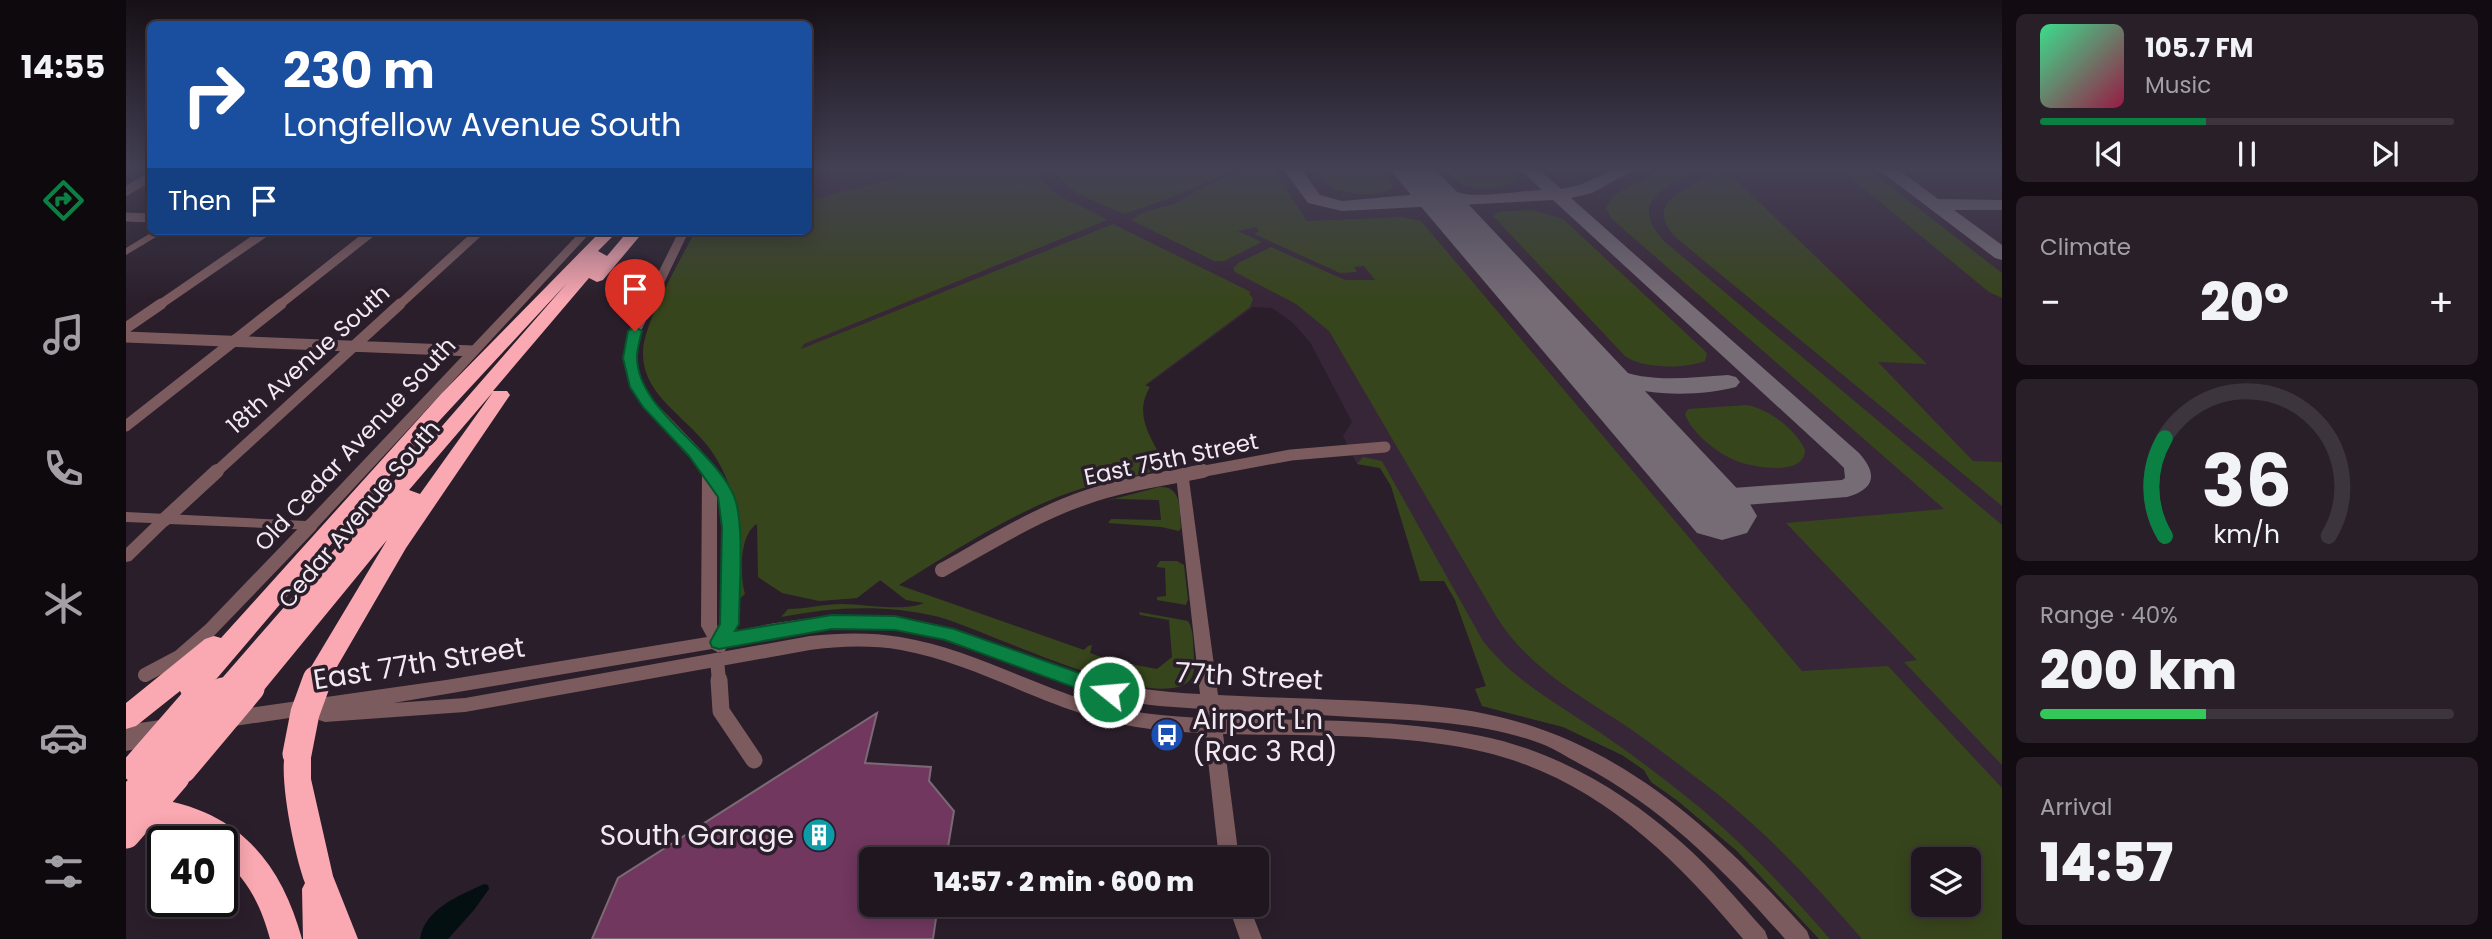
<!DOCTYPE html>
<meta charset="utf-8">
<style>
body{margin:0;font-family:Poppins,sans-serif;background:#281f29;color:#f1f3f6;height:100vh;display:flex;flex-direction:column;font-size:26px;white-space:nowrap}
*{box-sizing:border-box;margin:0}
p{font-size:23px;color:#a29fa5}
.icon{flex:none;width:38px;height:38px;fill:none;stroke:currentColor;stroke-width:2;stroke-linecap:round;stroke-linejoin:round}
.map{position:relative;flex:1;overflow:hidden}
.side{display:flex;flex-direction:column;gap:14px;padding:14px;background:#120c12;width:490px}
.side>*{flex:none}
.top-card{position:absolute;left:21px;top:21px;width:665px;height:214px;border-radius:10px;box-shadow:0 4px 18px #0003,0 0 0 2px #3d353e;background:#1a4fa0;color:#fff;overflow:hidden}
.fabs{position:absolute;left:1785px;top:847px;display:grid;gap:14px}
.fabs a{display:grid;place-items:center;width:70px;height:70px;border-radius:10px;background:#201620;box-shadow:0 4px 18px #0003,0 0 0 2px #3d353e;font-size:35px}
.speed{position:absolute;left:21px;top:826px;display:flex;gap:14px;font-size:35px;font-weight:700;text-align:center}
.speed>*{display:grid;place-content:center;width:91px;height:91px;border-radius:50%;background:#201620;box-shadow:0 4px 18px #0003,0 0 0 2px #3d353e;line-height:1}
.speed .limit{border:4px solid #111;border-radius:10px;background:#fff;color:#111}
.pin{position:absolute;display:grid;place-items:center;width:60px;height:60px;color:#fff;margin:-72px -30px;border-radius:50% 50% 50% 0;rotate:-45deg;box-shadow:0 0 7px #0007}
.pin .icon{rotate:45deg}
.me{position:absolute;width:77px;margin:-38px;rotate:287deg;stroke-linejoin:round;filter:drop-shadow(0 0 5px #0008)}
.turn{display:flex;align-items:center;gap:24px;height:147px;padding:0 21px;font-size:32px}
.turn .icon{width:91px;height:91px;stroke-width:2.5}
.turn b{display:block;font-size:49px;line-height:60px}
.then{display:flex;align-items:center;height:66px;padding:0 21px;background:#0003;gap:14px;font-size:26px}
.big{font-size:52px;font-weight:800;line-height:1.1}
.side .widget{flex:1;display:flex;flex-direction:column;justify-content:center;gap:10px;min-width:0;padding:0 24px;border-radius:10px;background:#281f29}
.side .dial{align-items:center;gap:0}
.dial svg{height:182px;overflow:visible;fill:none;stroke:#3d353e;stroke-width:7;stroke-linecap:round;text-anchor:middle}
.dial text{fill:#f1f3f6;stroke:none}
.song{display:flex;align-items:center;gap:21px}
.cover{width:84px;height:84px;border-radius:10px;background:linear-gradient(135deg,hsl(150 70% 55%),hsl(340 70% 35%))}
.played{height:7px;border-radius:4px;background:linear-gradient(90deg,#0b8043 40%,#3d353e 40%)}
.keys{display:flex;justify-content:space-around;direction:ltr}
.heat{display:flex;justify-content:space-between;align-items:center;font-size:38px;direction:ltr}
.charge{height:10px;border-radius:5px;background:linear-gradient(90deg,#34c759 40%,#3d353e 0)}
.trip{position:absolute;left:733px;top:847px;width:410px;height:70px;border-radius:10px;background:#201620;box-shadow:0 4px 18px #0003,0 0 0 2px #3d353e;font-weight:800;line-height:70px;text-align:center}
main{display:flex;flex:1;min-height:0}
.tabs{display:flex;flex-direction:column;width:126px;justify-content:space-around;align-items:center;background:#0d090d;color:#a29fa5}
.tabs .icon{width:49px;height:49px}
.tabs .on{color:#0b8043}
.tabs b{font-size:32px;color:#f1f3f6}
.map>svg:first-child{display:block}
</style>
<main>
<nav class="tabs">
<b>14:55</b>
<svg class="icon on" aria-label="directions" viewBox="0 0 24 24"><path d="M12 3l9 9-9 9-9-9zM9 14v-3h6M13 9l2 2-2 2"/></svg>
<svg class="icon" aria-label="music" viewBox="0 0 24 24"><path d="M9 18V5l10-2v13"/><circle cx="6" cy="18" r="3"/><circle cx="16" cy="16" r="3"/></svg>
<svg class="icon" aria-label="phone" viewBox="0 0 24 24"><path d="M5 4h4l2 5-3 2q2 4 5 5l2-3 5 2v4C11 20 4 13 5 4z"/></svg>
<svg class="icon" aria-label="climate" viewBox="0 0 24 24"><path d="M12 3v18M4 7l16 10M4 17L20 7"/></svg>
<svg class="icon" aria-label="car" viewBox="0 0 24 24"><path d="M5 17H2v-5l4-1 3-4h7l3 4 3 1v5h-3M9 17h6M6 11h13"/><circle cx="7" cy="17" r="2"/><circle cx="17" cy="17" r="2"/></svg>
<svg class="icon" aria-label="filters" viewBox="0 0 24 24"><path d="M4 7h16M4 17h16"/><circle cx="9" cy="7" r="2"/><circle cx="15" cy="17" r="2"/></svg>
</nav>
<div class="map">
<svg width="1876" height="939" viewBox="0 0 1876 939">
<rect width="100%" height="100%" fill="#2a1e2a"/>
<path fill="#372637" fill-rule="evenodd" d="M683,170h1193v769h-183l-82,-88 -59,-50 -27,-19 -7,-12 -22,-15 -59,-28 -81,-21 -7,-17 11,-3 -31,-86 -11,-19h-24l-29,-95 -11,-18 -23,-4 -14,-28 9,-14 -42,-80 -18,-20 -20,-14 -19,-1 -396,291 -38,3 -60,-29 -2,-65 51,-276zM1797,859h46v46h-46z"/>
<path fill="#37451c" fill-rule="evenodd" d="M787,170h123c12,28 47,34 71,50l-303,124 -3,5 312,-125 138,68 -2,1 4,6 -3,8 -105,78 5,2c-17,28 1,51 15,77v4c-31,10 -63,13 -94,24 -61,22 -117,59 -172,93l185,65 4,-4 4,-1 -2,8 19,7 48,9 15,-12 -3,-37 -29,-5 -1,-3 49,9c6,9 5,25 6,36 1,8 1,17 -5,24 -35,34 -210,-55 -254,-65 -52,-12 -103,-9 -154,1l7,-8c18,0 36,-5 54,-5 22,0 63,8 82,-1l-18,-3 -26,-20 -23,18 -38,3 -37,-8 -24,-16 -1,-53c-18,10 -17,52 -12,70l-9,8c0,-39 6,-86 -9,-122 -6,-16 -17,-33 -29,-45 -22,-24 -55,-45 -55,-81 -1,-30 38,-94 52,-123h113l1,-31 88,-22z
M926,170h181l-63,28 -46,16 -46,-20z
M1119,170h28l34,51 96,-4 18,4 381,450 86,-5 114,122v151h-140c-49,-57 -100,-112 -160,-157 -24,-18 -48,-37 -73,-54 -50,-33 -101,-60 -133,-112l-167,-285 -33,-27 -61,-32 -2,-4 7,-6 31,-15 74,33h30l-11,-14 -10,1 3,5 -17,1 -86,-39 5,-3 -3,-4 -18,4 24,11 -38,19h-10l-83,-41 13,-8 30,-8 25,-15zM1797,859h46v46h-46z
M1191,170h64l13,17c-13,11 -54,9 -67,-3 -4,-4 -7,-10 -10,-14z
M1320,170h64l5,10c-12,11 -43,11 -57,2 -5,-3 -8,-8 -12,-12z
M1536,170h35c-32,18 -70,30 -33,71l338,284v240l-98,-103 13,-2 -131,-137 158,-14 -332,-290 -6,-11 6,-11 6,-4z
M1715,170h23l10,4 128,99v25l-13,-6z
M1590,171l5,4 11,1 195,188 -49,-2 95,99 29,1v44l-328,-270c-31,-38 17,-47 42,-65z
M1406,210l31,9 141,131 3,4 -2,7c-20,8 -63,8 -80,-5l-132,-140 5,-4z
M1620,405c22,3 50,25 59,45 0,28 -57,17 -73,9 -17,-8 -41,-27 -47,-45l3,-5z
M1237,457l19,4 101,180c29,37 65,57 104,83 28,18 55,38 82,59 63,48 109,97 161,156h-11l-82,-88 -59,-50 -27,-19 -7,-12 -22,-15 -59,-28 -81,-21 -7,-17 11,-3 -31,-86 -11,-19h-24l-29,-95 -11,-18 -23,-4z
M1033,487c24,-2 20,24 22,41l-2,3 -18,-4 -53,-4 3,-4 50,1 -2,-20 -44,-1 -13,3z
M1034,561h17l7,4 4,34 -2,6 -29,-5v-3l9,-1 -1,-28 -9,-1z"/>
<path fill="#040f12" d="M358,884l4,1 1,4 -15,21 -26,29h-28c5,-31 39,-43 64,-55z"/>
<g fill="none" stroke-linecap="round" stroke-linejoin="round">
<path fill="#766c76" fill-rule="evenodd" d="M1158,170h18l18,25 22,6 67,-6 5,-4 -7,-17 5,-4c16,0 32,20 53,24 18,3 57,-3 77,-4l-21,-20h19l21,19 19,-4 32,-15h22l-42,23 -21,5 288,255c19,21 16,36 -12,44l-141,11 -10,-3 -4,-6 4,-6 10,-3 136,-10 3,-2 -1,-10 -6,-6 -285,-262 -211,11 -34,-8z
M1753,170h20l39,29 64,1v10h-48l48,35v15l-7,-2z
M1443,338c17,4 29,22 45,30 35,16 77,9 114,7l8,2 4,5 -4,5c-54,14 -143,9 -178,-42l3,-5z"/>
<path fill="#766c76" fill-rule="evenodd" d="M1264,170h46l311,329 10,17 -10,17 -25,7 -25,-7z"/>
</g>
<path fill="#71375f" stroke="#7b6975" stroke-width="2" d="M751,713l-12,50 66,4 -2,14 25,30 -8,48h-74v46h66l-5,34h-341l26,-61z"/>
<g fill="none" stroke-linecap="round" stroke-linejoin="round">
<path stroke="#7c5b5e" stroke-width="9" d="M0,191l24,-14
M0,217l24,1
M417,231l43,1
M32,306l109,-75
M152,306l95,-75
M272,306l82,-75"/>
<path stroke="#7c5b5e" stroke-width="11" d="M0,328l35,-24
M0,337l347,14
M0,426l155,-122
M89,473l185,-169
M1068,473l97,-18 94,-8"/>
<path stroke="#7c5b5e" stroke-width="14" d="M39,519l52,-48
M816,570c47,-26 94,-56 145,-73 37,-13 78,-18 116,-26
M591,660l2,21
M19,675l34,-18 31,-27 100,-104"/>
<path stroke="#7c5b5e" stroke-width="17" d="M593,680l2,31 33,49"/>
<path fill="#7c5b5e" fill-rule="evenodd" d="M28,231h12l-40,24v-7z
M455,231h11l-277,299 -146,-6 -38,37 -5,1v-14l26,-25 -26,-1v-10l180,9z
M553,231h10l-48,100 -5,27 4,20 7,16 53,55 34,47 3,31 1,97 -3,7c57,-12 115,-21 173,-12 62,9 118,39 177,57 38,12 76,16 115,18l-24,-219 2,-3h10l30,223c74,4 149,4 223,12 159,16 263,111 366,224l3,8h-25c-61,-69 -123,-132 -205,-175 -13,-7 -25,-15 -38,-20 -55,-21 -115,-23 -173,-26 -50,-3 -99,-6 -149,-8l1,8c86,3 176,0 260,18 75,15 144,56 200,106 31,27 57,59 84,89l3,8h-25c-70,-84 -149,-161 -259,-187 -79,-19 -179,-16 -261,-18l16,125h-20l-14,-126c-38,-1 -75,-5 -112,-16 -65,-19 -125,-55 -192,-67 -30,-5 -61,-4 -91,0l-345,62 -140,10 -6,-2 -3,-6 -88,13 -6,-3 -3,-5 3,-5 6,-3 218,-31 261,-43 -6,-11 1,-154 -12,-17 -55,-60 -7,-17 -4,-20 5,-27zM591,492l3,4 3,31 -1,97 -3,5 -2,-4zM720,627c22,0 43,1 64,4 72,13 137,50 207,68 28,7 57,8 85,10l1,9c-37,-2 -75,-5 -111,-16 -64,-19 -124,-54 -192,-65 -30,-5 -60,-4 -90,-1l-345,62 -72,5 319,-54 7,4 6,-2 2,-5 67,-13z
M41,719l6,3 3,5 -3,5 -6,3 1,3 -2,5 -40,8v-26z
M1102,905h21l13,34h-22z"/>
<path fill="#faa8b1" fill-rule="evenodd" d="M475,231h17l-20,20 9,5 21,-25h16l-41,49 -6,2 -8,-4 -96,113h14l3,4 -104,153 -79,136 -9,3 -9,-3 -4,-7 82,-137 -128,156 -9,3 -9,-3 -2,-4c-8,9 -14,12 -25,8l-4,-8 357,-409 -164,177 -202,237 -9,3 -9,-3 -3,-6 -44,35 -10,3v-26l79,-64 9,-3 7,2 220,-244zM367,392l-73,102 -11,-4z
M171,742l10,4 4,8v25l22,97 25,63h-55l-1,-50 3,-6c-10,-26 -29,-114 -18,-137z
M31,755l10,3 4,9 -22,31c86,10 131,61 153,141h-32c-9,-34 -22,-58 -48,-82v-15h-21l-22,-11 -53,-10v-39l21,-24z"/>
<path stroke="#faa8b1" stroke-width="24" d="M190,681l2,-4"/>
<path stroke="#faa8b1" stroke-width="29" d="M171,754l8,-41 12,-33
M31,767l66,-75
M10,768l68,-78
M56,769l68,-81
M0,834l49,-57"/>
</g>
<linearGradient id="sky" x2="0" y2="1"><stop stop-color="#171017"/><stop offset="0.56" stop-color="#444155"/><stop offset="1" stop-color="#444155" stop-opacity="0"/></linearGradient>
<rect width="1876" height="301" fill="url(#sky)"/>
<path fill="#0b8043" stroke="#07532c" stroke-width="2" d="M509,327l7,4c-2,8 -5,18 -5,26 0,53 77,91 97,139 11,26 5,97 5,128l-4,7 97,-16 63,1 59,13 162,57 3,6 -3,5 -7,3 -164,-60 -50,-10 -63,-1 -113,20 -7,-2 -2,-5 10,-18 2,-97 -4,-30 -29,-41 -46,-49 -13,-20 -7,-29 5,-27z"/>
<defs>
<symbol id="bus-disc" viewBox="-11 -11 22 22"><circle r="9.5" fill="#1a4fb4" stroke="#2a1e2a"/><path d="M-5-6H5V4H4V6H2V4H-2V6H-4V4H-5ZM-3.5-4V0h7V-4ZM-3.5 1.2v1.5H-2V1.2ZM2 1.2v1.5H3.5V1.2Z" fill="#fff"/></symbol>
<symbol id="building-disc" viewBox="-11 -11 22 22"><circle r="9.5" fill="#0f9aa8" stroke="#2a1e2a"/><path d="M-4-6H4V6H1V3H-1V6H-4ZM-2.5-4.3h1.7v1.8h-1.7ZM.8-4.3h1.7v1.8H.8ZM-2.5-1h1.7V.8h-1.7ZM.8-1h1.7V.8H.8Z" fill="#fff"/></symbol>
</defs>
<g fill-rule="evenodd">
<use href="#bus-disc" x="1022" y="716" width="38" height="38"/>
<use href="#building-disc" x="674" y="816" width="38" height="38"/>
</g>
<g text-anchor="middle" stroke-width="7" stroke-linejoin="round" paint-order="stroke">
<g font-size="23" fill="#f2eaf2" stroke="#2a1e2a">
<text transform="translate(182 359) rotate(-42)" y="8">18th Avenue South</text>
<text transform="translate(229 444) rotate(-47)" y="8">Old Cedar Avenue South</text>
<text transform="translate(1045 459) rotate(-12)" y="8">East 75th Street</text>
<text transform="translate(233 514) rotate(-50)" y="8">Cedar Avenue South</text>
</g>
<g font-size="28" fill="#f2eaf2" stroke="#2a1e2a">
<text transform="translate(293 663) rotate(-9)" y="10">East 77th Street</text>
<text transform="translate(1123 676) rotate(3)" y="10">77th Street</text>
</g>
<g font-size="28" fill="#f2eaf2" stroke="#2a1e2a" text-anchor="start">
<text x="1066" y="729">Airport Ln<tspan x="1066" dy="32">(Rac 3 Rd)</tspan></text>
<text x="668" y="845" text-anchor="end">South Garage</text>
</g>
</g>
</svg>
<div class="fabs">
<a><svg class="icon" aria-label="layers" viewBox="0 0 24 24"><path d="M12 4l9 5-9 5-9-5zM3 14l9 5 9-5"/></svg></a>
</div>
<div class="speed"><div class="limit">40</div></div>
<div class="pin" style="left:509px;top:331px;background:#d93025"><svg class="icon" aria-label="arrive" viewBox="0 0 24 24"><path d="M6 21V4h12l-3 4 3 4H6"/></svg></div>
<svg class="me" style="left:983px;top:692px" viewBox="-20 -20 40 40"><circle r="17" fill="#0b8043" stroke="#fff" stroke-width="3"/><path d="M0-11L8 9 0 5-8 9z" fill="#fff"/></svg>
<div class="trip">14:57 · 2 min · 600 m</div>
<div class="top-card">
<div class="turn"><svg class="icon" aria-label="right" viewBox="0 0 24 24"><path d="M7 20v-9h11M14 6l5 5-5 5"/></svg><div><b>230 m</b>Longfellow Avenue South</div></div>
<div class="then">Then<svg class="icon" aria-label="arrive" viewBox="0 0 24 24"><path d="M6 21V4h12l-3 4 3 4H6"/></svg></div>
</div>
</div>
<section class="side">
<div class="widget">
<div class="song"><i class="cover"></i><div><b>105.7 FM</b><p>Music</p></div></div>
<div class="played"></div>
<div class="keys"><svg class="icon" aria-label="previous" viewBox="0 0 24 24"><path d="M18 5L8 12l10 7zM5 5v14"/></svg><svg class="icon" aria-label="pause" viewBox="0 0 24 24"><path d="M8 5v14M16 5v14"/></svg><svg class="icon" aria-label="next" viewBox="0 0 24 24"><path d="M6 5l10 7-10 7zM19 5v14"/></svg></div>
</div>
<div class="widget"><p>Climate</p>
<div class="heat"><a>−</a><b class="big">20°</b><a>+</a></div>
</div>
<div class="widget dial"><svg viewBox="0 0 100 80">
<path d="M14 69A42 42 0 1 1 86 69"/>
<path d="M14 69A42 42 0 0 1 14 26" stroke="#0b8043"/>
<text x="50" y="56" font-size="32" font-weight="700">36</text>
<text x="50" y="72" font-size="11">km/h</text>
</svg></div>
<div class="widget"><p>Range · 40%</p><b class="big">200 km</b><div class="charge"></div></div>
<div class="widget"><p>Arrival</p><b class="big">14:57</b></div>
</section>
</main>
